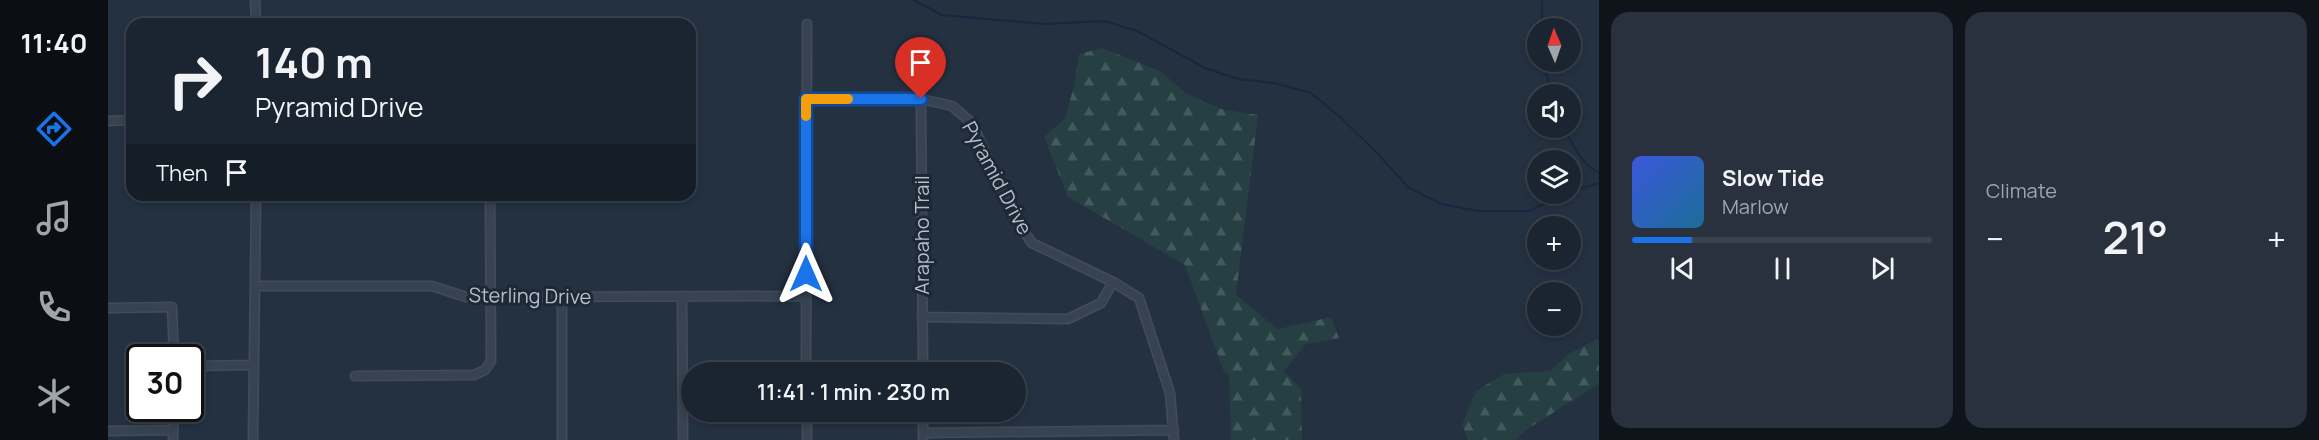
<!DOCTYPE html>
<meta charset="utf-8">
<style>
body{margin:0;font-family:Manrope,sans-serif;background:#28313d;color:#f1f3f6;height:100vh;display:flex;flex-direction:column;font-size:22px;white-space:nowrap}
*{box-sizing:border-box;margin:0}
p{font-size:20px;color:#a0a5ab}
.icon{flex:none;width:33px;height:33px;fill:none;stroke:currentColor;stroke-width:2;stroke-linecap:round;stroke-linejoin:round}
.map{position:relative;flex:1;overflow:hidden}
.drawer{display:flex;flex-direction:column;gap:12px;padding:12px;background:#0f141b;width:720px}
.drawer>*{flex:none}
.hud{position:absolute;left:18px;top:18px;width:570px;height:183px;border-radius:18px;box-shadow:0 3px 9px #0003,0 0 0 2px #39424d;background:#1b2531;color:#f1f3f6;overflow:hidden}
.needle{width:39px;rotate:358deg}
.buttons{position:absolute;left:1419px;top:18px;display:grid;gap:12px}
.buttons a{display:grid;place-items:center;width:54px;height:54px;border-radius:50%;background:#1b2531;box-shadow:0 3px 9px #0003,0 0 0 2px #39424d;font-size:30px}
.speed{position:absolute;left:18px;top:344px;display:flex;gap:12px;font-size:30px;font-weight:700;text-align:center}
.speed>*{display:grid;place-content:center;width:78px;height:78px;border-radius:50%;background:#1b2531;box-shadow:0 3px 9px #0003,0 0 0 2px #39424d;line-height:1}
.speed .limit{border:3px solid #111;border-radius:9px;background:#fff;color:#111}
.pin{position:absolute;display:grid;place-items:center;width:51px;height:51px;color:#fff;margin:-62px -26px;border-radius:50% 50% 50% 0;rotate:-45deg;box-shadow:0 0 6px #0007}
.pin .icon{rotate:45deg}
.me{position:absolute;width:66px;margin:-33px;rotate:0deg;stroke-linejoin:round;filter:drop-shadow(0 0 4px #0008)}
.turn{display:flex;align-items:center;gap:21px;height:126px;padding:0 30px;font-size:27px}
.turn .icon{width:78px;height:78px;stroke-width:2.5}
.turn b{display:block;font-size:42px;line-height:51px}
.then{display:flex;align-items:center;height:57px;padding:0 30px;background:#0003;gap:12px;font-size:22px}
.big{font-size:45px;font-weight:600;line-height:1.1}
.drawer .widget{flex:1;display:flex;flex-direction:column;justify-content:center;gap:9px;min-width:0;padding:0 21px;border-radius:18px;background:#28313d}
.song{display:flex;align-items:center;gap:18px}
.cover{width:72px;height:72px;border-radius:9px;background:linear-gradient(135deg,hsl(230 70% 55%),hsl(200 70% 35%))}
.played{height:6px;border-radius:3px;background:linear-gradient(90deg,#1a73e8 20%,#39424d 20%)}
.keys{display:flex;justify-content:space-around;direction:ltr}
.heat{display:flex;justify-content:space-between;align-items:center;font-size:33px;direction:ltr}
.drawer .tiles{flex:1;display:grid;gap:12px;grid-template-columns:repeat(2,1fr)}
.trip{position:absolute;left:573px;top:362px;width:345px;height:60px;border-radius:30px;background:#1b2531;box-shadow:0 3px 9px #0003,0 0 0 2px #39424d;font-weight:600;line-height:60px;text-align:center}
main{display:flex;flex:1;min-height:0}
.tab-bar{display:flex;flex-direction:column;width:108px;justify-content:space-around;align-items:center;background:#0b0f14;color:#a0a5ab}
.tab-bar .icon{width:42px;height:42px}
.tab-bar .active{color:#1a73e8}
.tab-bar b{font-size:27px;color:#f1f3f6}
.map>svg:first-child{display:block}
</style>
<main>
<nav class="tab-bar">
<b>11:40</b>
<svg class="icon active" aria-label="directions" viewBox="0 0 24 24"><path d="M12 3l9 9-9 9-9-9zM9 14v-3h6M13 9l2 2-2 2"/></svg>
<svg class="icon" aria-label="music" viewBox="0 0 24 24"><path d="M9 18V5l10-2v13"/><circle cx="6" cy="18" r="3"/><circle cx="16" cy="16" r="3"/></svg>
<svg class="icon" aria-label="phone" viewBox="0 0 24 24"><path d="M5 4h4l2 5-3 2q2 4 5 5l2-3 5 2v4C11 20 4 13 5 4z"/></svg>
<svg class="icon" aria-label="climate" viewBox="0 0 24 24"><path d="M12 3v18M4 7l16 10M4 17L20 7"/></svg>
</nav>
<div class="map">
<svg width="1491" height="440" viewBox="0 0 1491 440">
<defs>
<pattern id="forest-firs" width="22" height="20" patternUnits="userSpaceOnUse" patternTransform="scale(1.5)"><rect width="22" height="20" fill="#263f42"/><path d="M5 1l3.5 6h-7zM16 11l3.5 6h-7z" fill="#43595c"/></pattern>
</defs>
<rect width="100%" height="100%" fill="#243141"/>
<path fill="url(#forest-firs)" d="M994,48l58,23 27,23 34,15 37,6 -22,180 42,34 53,-12 8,21 -33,6 -22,27 17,18 1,51h-71l-2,-65 -5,-3 -39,-107 -117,-68 -24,-60 21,-19 9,-32 5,-32z
M1488,340l3,1v43l-70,44 -14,12h-47l-6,-15 14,-34 28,-17 46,-3 20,-18z"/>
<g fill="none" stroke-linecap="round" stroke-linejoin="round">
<path stroke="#162840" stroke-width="2" d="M806,0l28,15 102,9 60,-3 33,10 68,37 33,11 36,4 37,10 29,24 37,36 31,34 33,17 38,7h50l36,-17
M1434,28v-28
M1435,62l9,32
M1456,128c8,15 18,37 35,45
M1462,192l29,-9"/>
<defs>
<path id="minor" d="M147,0l1,24
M698,99h115l31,7 20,17 43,96 17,24 81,39 26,16 31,95 4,47
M813,99l2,273
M0,121l24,-1
M148,286h176l34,11 340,-1
M574,296l1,144
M454,297v143
M0,308l64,-1 2,50
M814,317l146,2 33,-16 12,-21
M82,366l62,-1
M698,372l1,-348
M247,376l119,-1 11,-5 6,-9 -1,-166
M699,411v29
M815,411v29
M0,431l65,-1
M815,433l251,-3
M65,440l1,-32
M145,440l3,-245"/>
</defs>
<use href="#minor" stroke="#424c5a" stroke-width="11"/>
<use href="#minor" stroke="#384351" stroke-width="8"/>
</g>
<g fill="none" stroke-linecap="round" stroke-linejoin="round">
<defs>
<path id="route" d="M698,274v-175h115"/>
</defs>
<use href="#route" stroke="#114b97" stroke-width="15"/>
<use href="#route" stroke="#1a73e8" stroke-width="10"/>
<path stroke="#f59e0b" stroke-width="10" d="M698,116v-17h42"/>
</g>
<g text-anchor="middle" stroke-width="6" stroke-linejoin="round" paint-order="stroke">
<g font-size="20" fill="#b5becb" stroke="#1d2836">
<text transform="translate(889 178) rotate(62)" y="7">Pyramid Drive</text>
<text transform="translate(814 235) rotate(-90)" y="7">Arapaho Trail</text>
<text transform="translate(422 296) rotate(1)" y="7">Sterling Drive</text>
</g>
</g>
</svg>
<div class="buttons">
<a><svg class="needle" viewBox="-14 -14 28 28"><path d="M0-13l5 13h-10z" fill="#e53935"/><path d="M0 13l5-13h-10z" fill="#a0a5ab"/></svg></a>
<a><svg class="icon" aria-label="sound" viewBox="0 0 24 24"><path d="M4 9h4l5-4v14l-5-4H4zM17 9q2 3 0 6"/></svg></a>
<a><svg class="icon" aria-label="layers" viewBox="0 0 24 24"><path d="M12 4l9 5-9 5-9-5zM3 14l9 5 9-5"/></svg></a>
<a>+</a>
<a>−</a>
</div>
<div class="speed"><div class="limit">30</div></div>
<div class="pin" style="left:813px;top:99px;background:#d93025"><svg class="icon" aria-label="arrive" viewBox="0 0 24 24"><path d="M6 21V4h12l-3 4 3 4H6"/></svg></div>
<svg class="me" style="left:698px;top:274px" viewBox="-20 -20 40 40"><path d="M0-17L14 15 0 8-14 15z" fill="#1a73e8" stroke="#fff" stroke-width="4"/></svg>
<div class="trip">11:41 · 1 min · 230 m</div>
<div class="hud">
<div class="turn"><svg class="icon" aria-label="right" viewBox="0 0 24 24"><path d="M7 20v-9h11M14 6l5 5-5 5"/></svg><div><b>140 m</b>Pyramid Drive</div></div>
<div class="then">Then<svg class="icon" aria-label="arrive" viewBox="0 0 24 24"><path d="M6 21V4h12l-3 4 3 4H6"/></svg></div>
</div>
</div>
<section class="drawer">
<div class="tiles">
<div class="widget">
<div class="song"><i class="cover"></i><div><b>Slow Tide</b><p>Marlow</p></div></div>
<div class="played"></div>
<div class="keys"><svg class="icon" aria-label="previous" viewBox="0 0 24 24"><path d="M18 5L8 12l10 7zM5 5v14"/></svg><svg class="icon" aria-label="pause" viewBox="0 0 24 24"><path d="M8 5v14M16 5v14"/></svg><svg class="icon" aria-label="next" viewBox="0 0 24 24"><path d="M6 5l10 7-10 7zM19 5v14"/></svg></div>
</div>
<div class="widget"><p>Climate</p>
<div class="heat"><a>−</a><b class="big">21°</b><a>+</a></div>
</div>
</div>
</section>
</main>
